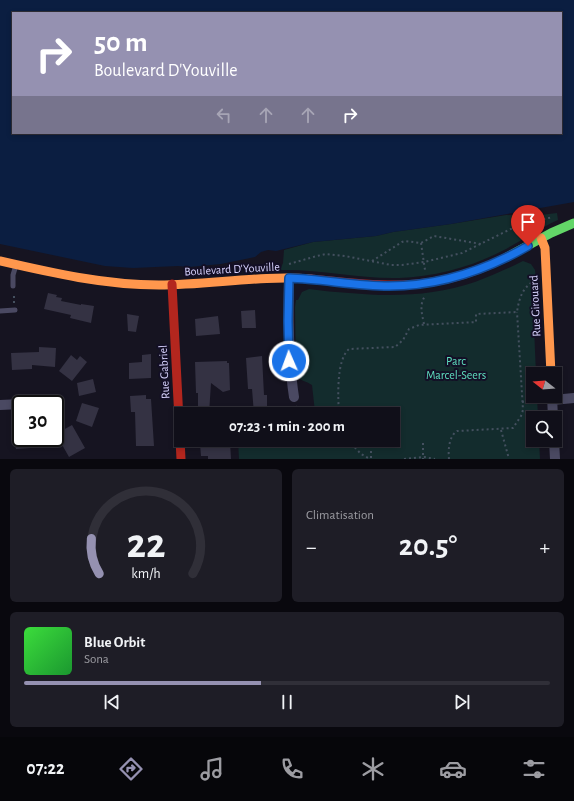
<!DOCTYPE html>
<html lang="fr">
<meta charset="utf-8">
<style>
body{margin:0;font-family:"Alegreya Sans",sans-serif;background:#1e1d26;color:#f1f3f6;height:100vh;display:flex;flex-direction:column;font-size:15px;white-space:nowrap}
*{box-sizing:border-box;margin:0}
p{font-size:13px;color:#9c9ca2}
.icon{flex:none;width:22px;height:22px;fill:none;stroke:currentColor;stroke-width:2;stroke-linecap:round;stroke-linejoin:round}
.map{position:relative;height:459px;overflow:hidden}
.side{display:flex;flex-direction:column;gap:10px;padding:10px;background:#09080e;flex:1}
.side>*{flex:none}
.banner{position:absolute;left:12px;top:12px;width:550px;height:122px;border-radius:0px;box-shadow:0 2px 6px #0003,0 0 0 1px #302f38;background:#9591b1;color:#fff;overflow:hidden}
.needle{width:26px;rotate:287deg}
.buttons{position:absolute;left:526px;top:367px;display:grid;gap:8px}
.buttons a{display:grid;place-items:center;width:36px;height:36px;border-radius:0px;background:#100f19;box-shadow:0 2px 6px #0003,0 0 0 1px #302f38;font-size:20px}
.speed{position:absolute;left:12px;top:395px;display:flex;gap:8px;font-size:20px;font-weight:700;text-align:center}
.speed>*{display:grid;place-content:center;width:52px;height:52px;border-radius:50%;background:#100f19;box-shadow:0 2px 6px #0003,0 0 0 1px #302f38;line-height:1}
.speed .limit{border:2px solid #111;border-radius:6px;background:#fff;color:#111}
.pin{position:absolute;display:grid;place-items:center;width:34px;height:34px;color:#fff;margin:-41px -17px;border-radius:50% 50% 50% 0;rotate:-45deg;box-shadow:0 0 4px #0007}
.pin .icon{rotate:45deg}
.me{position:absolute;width:44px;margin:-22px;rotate:358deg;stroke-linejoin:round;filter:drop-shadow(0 0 3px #0008)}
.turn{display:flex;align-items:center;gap:14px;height:84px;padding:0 16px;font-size:18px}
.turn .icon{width:52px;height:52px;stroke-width:2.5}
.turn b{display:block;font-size:28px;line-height:34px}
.lanes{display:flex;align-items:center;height:38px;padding:0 16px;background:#0003;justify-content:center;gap:20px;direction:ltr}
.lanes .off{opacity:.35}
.big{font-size:30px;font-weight:700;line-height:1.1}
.side .tile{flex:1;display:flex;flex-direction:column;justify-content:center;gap:6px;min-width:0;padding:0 14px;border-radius:6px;background:#1e1d26}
.side .dial{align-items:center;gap:0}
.dial svg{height:104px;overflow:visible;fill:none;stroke:#302f38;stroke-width:7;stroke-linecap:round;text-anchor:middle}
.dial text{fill:#f1f3f6;stroke:none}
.song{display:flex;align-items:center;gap:12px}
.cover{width:48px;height:48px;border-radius:6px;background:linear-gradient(135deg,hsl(120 70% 55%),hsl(130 70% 35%))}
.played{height:4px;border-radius:2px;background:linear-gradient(90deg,#9591b1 45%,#302f38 45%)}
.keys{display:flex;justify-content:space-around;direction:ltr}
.heat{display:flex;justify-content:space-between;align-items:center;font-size:22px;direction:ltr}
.side .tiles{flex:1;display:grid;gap:10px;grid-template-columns:1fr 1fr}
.tile:last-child{grid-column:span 2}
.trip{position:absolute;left:174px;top:407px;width:226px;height:40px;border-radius:0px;background:#100f19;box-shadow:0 2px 6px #0003,0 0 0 1px #302f38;font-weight:700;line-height:40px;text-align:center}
.dock{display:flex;height:64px;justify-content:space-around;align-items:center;background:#06060a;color:#9c9ca2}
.dock .icon{width:28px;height:28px}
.dock .on{color:#9591b1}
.dock b{font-size:18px;color:#f1f3f6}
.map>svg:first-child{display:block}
</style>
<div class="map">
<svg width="574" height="459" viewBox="0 0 574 459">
<rect width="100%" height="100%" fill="#161421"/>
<path fill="#132c2d" d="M557,213l1,7c-20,9 -37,21 -56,31 -31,16 -68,26 -103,27 -40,1 -79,-9 -119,-8l3,-7 1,-13 29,-8 63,-6 17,-4 58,-8 55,-9 26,1z
M523,261l8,3 4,6 1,10 -4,1 4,93h-3v22h4l1,22h-5v22h6l1,19h-301l-1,-19h155v-26h-80l2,-2 -3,-27c-6,-4 -11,-4 -16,-9l-1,-69 1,-7h2l4,-8 7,-3c13,2 27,3 40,4 43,4 85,3 126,-11 16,-6 32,-13 48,-21z"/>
<path fill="#0b1e41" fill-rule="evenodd" d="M0,0h574v202l-123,22 -58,8 -17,4 -63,6 -37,9 -8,-1 -7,2 -6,5 -34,7 -32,3 -11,-1 -45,2 -28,-2 -105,-22zM13,13h548v120h-548z"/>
<path fill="#343243" d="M48,293l9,2 -1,2 6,1 -1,3 20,4v-1l13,2 -3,17 -21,-5 1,-3 -27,-6z
M255,310l1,18h-14l-1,-17z
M127,314l12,2 -3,16 -8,-1z
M218,316l2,18 -24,2 -1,-17z
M39,347l17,1 -1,19 -23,-2v4l-20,1 -1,-17 28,-1z
M151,354v24l-22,1v-16l13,-1v-7z
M71,355l6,5 3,-4 7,6 -15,19 -13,-10z
M262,356l2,39h3v19h-13l-2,-25h-4l-2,-31z
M227,361v2h2l1,27 -7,2 -12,-9 -2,31h-11v-21h-2l-1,-31z
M93,379l3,13 -17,4 -2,-13z
M146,395v4h5l3,47h-18l-1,-34h-4l-1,-16z
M82,403l17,5 -7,19 -16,-6z
M72,425l13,23 -16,9 -13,-23z
M15,438h15l1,10 -15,1z
M230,442l1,17h-23v-3h-7l-1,-12z"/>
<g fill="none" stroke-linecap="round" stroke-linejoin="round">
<path stroke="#44505f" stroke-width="2" stroke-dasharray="2 3" stroke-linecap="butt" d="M421,243l4,27
M372,261l30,-19 3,-1 16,2 13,-7 47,8
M289,264l28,-8 9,-2 19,2 46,9h11l22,-3 38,-9 57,-28 34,-8
M14,296v7
M424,324c-2,-10 -5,-19 1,-28
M522,402l21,-2
M296,406l2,8
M339,414c-1,-16 -3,-54 10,-65l46,-2 8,-7 6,-11 10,-4 57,-3v-8l41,-2c2,-13 5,-24 17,-31
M501,430l8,29
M348,440l13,14 9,5
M423,443v16
M371,446v13
M404,459l20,-2 11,2
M449,459c-1,-9 0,-23 8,-28l56,-3 8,-12 2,-6 -6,-98"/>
<path stroke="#4a4962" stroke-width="5" d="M13,286v-11l3,-10
M0,311l15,-1"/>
<path stroke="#4a4962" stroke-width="10" d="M289,278c-1,40 -1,80 5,119
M552,396l1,22
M553,400l21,-2
M22,404l24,-1
M0,405l21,-1
M554,440l1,19"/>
<path stroke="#63d668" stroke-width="9" d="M507,257l44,-24 23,-10"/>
<path stroke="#ff974d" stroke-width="9" d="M541,238l4,10 6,126
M0,261c52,12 105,24 159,24 51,0 101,-10 152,-6"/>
<path stroke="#b3261e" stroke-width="9" d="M311,279c30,3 60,7 91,6 36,-1 73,-12 105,-28
M172,284l9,175"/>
</g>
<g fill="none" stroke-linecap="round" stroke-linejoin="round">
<defs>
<path id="route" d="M289,361l-1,-40 1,-43c33,1 67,8 100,8 50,0 97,-16 139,-40"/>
</defs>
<use href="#route" stroke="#114b97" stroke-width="10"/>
<use href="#route" stroke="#1a73e8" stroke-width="7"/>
</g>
<g text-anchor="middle" stroke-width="4" stroke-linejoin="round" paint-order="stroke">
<g font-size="12" fill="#d9d4ff" stroke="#130f26">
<text transform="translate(232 269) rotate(-3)" y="4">Boulevard D'Youville</text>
<text transform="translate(535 306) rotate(-93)" y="4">Rue Girouard</text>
<text transform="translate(164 372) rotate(-93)" y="4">Rue Gabriel</text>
</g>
<g font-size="12" fill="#5fe0c0" stroke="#130f26">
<text x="456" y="365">Parc<tspan x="456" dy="14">Marcel-Seers</tspan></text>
</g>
</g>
</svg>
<div class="buttons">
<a><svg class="needle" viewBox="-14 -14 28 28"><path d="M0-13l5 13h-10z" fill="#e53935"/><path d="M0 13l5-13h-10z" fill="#9c9ca2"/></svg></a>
<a><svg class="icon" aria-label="search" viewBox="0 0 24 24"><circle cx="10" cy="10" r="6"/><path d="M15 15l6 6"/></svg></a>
</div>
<div class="speed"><div class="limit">30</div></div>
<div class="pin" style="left:528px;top:246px;background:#d93025"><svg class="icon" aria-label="arrive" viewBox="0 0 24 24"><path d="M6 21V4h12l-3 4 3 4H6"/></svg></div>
<svg class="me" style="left:289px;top:361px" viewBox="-20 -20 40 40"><circle r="17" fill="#1a73e8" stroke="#fff" stroke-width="3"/><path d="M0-11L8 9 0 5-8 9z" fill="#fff"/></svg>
<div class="trip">07:23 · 1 min · 200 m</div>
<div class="banner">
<div class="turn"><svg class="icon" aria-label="right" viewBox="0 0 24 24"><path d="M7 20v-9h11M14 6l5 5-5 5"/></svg><div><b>50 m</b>Boulevard D'Youville</div></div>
<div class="lanes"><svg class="icon off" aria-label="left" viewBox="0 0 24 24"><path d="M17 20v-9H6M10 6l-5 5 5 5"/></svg><svg class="icon off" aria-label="ahead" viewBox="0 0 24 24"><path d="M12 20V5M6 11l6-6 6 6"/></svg><svg class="icon off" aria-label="ahead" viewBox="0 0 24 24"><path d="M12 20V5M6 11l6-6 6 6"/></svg><svg class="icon" aria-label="right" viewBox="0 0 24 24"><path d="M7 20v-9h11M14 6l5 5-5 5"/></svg></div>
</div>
</div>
<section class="side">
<div class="tiles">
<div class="tile dial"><svg viewBox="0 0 100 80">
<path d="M14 69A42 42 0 1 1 86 69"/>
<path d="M14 69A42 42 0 0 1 8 42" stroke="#9591b1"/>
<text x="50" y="56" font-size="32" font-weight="700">22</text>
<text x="50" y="72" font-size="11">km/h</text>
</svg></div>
<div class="tile"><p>Climatisation</p>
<div class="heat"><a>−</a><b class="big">20.5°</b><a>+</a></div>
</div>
<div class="tile">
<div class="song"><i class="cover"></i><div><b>Blue Orbit</b><p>Sona</p></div></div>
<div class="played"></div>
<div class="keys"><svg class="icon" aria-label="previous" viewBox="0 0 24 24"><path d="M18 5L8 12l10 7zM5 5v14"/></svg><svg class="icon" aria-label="pause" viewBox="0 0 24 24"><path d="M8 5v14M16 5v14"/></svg><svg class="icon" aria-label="next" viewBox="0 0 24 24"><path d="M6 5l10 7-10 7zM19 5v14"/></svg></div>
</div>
</div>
</section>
<nav class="dock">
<b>07:22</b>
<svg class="icon on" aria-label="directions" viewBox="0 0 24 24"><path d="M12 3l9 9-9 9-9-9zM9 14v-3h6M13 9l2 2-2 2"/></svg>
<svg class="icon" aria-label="music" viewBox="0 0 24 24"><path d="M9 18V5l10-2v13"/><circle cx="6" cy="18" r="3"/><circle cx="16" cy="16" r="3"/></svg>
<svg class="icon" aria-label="phone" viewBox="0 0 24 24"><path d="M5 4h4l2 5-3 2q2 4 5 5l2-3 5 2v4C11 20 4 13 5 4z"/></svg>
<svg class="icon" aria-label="climate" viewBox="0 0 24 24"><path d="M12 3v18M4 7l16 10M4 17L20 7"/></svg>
<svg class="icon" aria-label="car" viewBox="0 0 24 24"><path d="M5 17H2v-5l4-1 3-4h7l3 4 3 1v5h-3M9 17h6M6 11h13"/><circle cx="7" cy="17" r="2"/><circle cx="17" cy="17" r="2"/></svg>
<svg class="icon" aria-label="filters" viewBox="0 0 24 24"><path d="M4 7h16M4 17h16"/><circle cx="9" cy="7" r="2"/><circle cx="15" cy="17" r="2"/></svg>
</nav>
